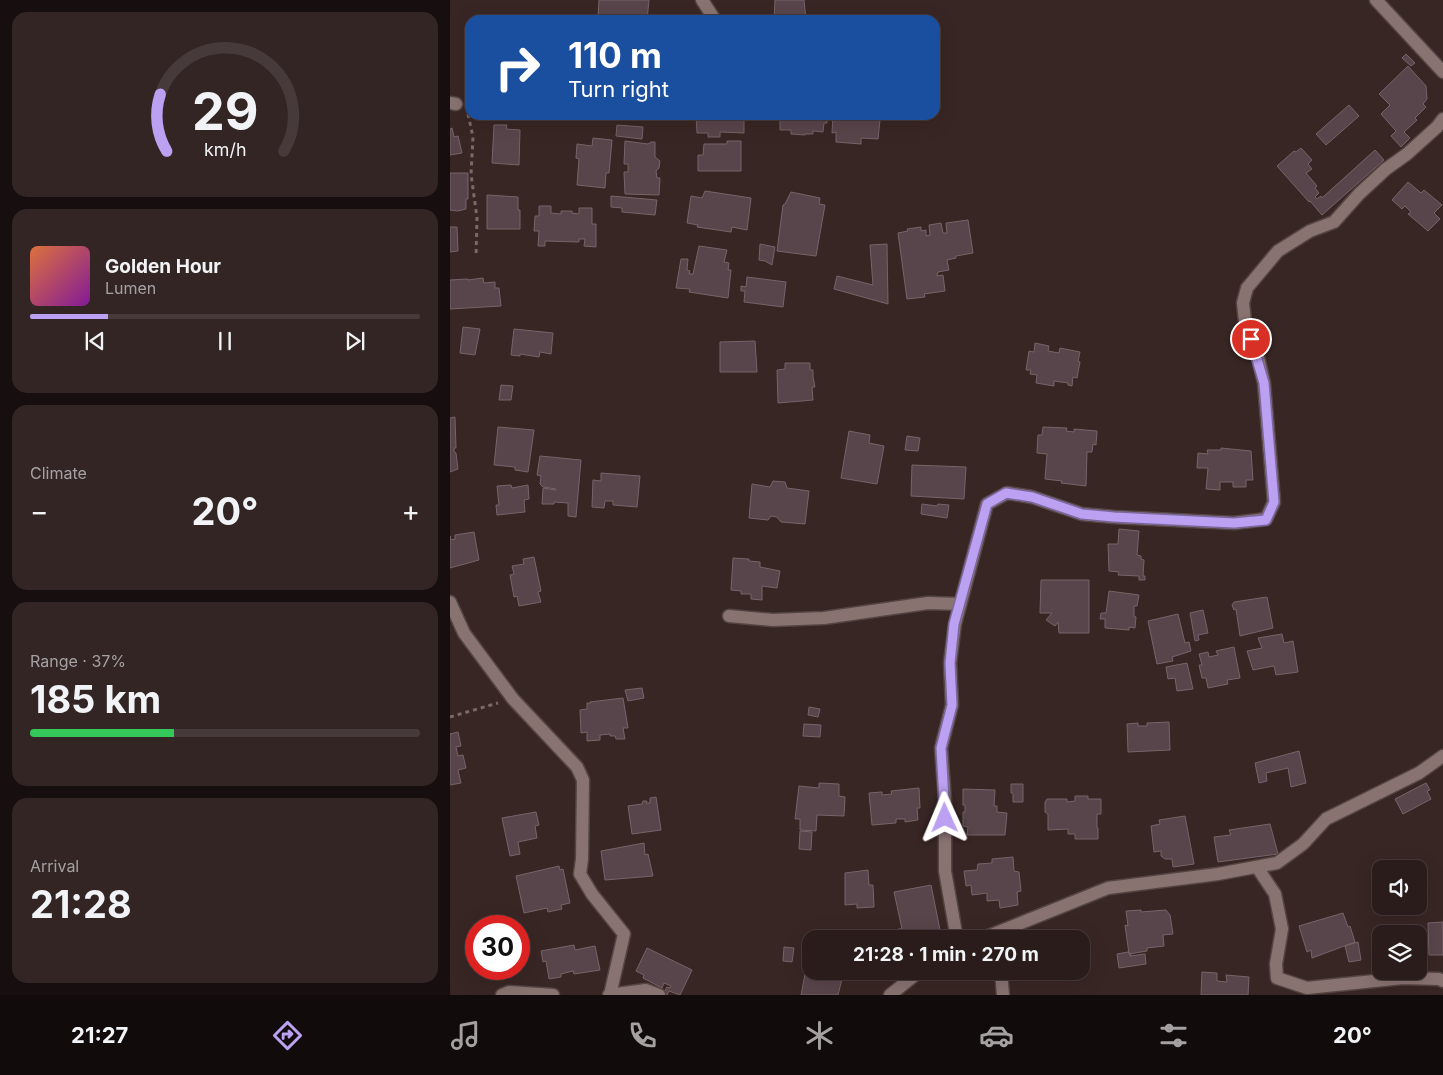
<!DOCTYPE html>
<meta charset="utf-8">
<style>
body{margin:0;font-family:Inter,sans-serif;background:#322524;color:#f1f3f6;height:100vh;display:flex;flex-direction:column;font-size:19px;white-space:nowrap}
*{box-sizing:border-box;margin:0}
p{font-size:16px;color:#a5a1a3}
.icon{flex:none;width:28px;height:28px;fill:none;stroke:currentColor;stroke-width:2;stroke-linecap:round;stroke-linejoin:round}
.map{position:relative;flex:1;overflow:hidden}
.side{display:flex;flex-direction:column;gap:12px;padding:12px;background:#170f0f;width:450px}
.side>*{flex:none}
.top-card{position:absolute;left:15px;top:15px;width:475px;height:105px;border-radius:15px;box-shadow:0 5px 20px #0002,0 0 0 1px #463a3a;background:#1a4fa0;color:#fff;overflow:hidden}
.controls{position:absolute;left:922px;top:860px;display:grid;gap:10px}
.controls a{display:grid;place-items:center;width:55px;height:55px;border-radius:10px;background:#2a1c1b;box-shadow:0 5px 20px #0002,0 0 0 1px #463a3a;font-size:25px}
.speed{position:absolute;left:15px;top:915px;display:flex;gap:10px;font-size:25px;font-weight:700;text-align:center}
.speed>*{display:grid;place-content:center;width:65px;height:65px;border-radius:50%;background:#2a1c1b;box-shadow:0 5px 20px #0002,0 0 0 1px #463a3a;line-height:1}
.speed .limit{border:8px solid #d22;background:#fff;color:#111}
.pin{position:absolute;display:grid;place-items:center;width:42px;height:42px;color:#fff;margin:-21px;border:2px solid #fff;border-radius:50%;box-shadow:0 1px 5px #0007}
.me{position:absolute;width:55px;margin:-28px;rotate:359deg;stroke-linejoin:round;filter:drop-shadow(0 0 4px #0008)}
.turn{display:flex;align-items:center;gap:18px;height:105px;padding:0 20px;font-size:22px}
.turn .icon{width:65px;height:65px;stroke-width:2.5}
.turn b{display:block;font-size:35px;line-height:42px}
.big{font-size:38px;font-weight:700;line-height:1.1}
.side .widget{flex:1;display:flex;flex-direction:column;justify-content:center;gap:8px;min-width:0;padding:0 18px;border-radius:15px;background:#322524}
.side .dial{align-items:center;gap:0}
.dial svg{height:130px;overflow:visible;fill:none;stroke:#463a3a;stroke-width:7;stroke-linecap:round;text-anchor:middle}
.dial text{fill:#f1f3f6;stroke:none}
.song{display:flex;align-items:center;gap:15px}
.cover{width:60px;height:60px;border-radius:8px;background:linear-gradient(135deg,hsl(20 70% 55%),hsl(290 70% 35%))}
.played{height:5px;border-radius:2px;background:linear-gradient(90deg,#bca0f2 20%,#463a3a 20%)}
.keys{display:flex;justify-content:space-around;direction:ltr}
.heat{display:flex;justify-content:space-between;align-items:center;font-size:28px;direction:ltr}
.charge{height:8px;border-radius:4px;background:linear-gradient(90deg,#34c759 37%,#463a3a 0)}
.trip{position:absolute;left:352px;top:930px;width:288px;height:50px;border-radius:15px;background:#2a1c1b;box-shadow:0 5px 20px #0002,0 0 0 1px #463a3a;font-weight:700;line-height:50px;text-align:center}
.dock{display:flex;height:80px;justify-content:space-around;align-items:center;background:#110b0b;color:#a5a1a3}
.dock .icon{width:35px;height:35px}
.dock .active{color:#bca0f2}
.dock b{font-size:22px;color:#f1f3f6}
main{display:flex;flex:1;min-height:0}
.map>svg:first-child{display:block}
</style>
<main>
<section class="side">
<div class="widget dial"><svg viewBox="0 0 100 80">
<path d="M14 69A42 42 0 1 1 86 69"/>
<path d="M14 69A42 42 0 0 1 10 34" stroke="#bca0f2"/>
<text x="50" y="56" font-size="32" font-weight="700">29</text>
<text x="50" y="72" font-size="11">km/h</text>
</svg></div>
<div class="widget">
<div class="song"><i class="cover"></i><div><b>Golden Hour</b><p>Lumen</p></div></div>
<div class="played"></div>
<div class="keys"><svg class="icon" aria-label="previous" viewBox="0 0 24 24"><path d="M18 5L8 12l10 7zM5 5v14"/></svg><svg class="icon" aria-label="pause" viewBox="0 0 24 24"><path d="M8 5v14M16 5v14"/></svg><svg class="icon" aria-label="next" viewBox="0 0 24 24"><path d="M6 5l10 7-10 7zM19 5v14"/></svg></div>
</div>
<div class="widget"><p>Climate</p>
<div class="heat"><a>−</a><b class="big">20°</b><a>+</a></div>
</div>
<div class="widget"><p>Range · 37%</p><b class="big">185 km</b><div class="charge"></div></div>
<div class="widget"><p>Arrival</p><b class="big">21:28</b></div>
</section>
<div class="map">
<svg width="993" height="995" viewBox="0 0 993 995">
<rect width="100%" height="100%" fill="#382624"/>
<path fill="#58454b" stroke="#776369" d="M149,0h50l-2,20h-39l1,-3h-11z
M325,0h29l2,20h-32z
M956,54l9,9 -4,3 -9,-8z
M958,66l18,20 1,13 -4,5 3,3 -11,11 2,2 -13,12 6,6 -9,9 -10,-11 5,-5 -15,-17 9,-9 -11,-11z
M899,105l10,11 -33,29 -10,-11z
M246,115h48v18l-24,-1v5h-12v-4h-11z
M326,115h51v8h-3l-1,9 -10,-1v3h-8v1l-14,-1v-4h-11v-13l-4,-1z
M383,115h42v4l5,1 -2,19 -17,-1v6l-25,-2v-10l-4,1z
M44,125h13l-1,4 14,1 -1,35 -27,-2z
M167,125l26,2 -1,12 -26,-3z
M2,128l2,9 4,-1 4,17 -12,2v-26z
M143,138l19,2 -3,33h-3l-1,15 -28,-3 2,-26 -3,-1 1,-14 15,2z
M175,141l23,3 3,-2h4v15l5,4 -1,7 -3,3 1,7h3l-1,17 -34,-1 -1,-22h4v-8h-4z
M277,141h14v30h-43v-16h5l1,-11h23z
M851,148l11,12 -4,4 4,5 -6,4 11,13 -2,2 4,5 -4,4 2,2 4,-3 1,2 53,-48 9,10 -62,55 -12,-14 -1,1 -32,-36 17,-15 2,1z
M0,173h18v26h-2v10l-8,2 -8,-1z
M958,182l13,11 3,-3 18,15 -8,8 6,6 -12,12 -20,-17 3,-2 -6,-6 -3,3 -10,-9z
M255,191l46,7 -4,32 -15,-3 -1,5 -34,-5 1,-2 -11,-2 4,-27 11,2z
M341,192l29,6 -1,6 6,1 -9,51 -39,-5 6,-46 2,-1z
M37,195l31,2v13h2v19h-33z
M161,196l46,4 -2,15 -33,-3v-4l-11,-1z
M89,206h12v7l10,1v-3h11v2l7,1v-6h13v16h4v23l-12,-1 1,-7h-6v3l-34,-1v5h-7l1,-15h-5l1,-15h4z
M518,220l5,33 -17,3v2l-9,2 2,10 -11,2 -1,4 6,-1 2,16 -21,3 1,3 -18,2 -9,-66 10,-2 -1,-2 14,-2v4l5,-1v6l4,-1 -1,-10 12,-2 2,10h4l-1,-10z
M0,227h7l1,24 -8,1z
M310,244l15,3 -3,18 -7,-4 -6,-1z
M437,244l1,60 -54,-15 3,-13 36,9 -3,-40z
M249,246l28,4 -3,12 5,1 -1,7h3l-3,28 -39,-6 1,-3 -14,-1 5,-29h7l-1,11 3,1 -1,3h4z
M297,277l39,5 -3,25 -39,-5 1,-11h-4v-5l5,1z
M33,278l1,5 11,-1v6h4l2,18 -51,3v-29l18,-1v1z
M13,327l17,2 -5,26 -15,-2z
M64,329l39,4 -2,21 -11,-2 -1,5 -19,-3v2l-9,-1z
M305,341l2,31h-37v-30z
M585,343l14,3 -1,5 11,2 1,-5 20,4 -2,9 2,1 -3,16 -4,-1 -1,9 -4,-1v-2l-14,-2v5l-18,-3 1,-8 -7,-1 1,-4h-5l3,-19 5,1z
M335,363h25v7h3v7l2,10h-3l1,13 -35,3 -1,-33 8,-1z
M51,385l12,1 -2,14h-12z
M5,417l1,31h-2v4l2,1 2,16 -8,3v-54z
M48,427l36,3 -6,42 -13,-2v-3l-21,-2z
M593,427l24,1 -1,3 8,1v-3l23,2 -1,14 -3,-1 -1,8h-5l-1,34 -25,-3 1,-2 -17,-2 2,-25 -10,-1 1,-18h4z
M399,431l21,4 -1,8 15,3 -7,38 -36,-6z
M457,436l13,2 -2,13 -13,-1z
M771,448l30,3 2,29h-7v7h-13v-5h-13v8l-14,-1 2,-21h-11l1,-15 10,1 -1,-4h14z
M90,456l41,4 -5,57 -8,-1v-13l-14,-1v2h-12l1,-16 13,2v-1l-13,-2 -3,-3 1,-8 -4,-1z
M462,465l54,2 -2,32 -53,-3z
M151,473l39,3 -3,31 -24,-2v-4h-8l-1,7 -12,-1 1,-27 8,1z
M323,481l12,1 2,6 22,3 -4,33 -24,-2 -4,-5 -6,-1 -3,4 -19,-2 3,-34 18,3z
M61,485l1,3 16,-3 1,14 -5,1 1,12 -28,3 -1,-10h3l-2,-19z
M472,504l15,2 1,-2 11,1 -2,13 -26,-4z
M669,529l20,2 -2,24 4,1v3l3,1 -1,16h2v4h-6v-4l-21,-1 1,-3 -10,-1 -1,-27h10z
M24,532l5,28 -29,8v-32l1,4 4,-1v-4z
M84,557l7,34 -3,1 3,10 -22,4 -2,-10 -3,1 -4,-22 4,-1 -2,-8 12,-2 -1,-5z
M283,558l16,1v2l11,1v5l20,4 -3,17 -15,-2v14l-11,-1v-5h-10v-3l-10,-1z
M591,580h48v53h-30l-1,-11 -3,4 -9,-6 6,-7h-12z
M659,591l30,4 -2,11h-3v10l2,1 -1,11 -6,-1v3l-24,-2v-9h-5l1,-6h5z
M817,597l6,31 -33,8 -4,-27 -2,1 -2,-5 2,-3z
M753,610l5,23 -10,2 1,5 -4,1 -5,-28z
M728,614l7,29 4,-1 2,9 -19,6 1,4 -16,3 -9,-43z
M832,634l2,9 9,-2 5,31 -22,3 -2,-9 -21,4 -6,-19 15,-3 -4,-10z
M784,647l6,31 -13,2 1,4 -20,4 -2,-10h-4l-3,-13h3l-3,-11 9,-2 1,5 9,-2 -2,-4z
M737,663l6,26 -16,2 -2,-13 -7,1 -2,-12z
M192,688l2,10 -16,3 -3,-11z
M173,698l5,30h-5l2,11h-9l-1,-3h-5v-2l-10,1v5l-13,1v-9l-6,1 -1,-23 7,-1v-6h4l-1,-1z
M359,707l11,2 -2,8 -10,-2z
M719,722l1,28 -42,2 -1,-28 11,-1v3h9v-3z
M354,724l17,1 -1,12 -17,-1z
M8,732l3,14 -5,1 2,9 5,-1 3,13 -8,2 3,13 -11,2v-51z
M849,751l7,32 -15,4 -3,-19 -22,5 1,8 -8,2 -4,-20z
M369,783l20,1v12l6,1 -1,19 -27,-1 -1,16 -16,-1v-11h-5l4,-33 20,2z
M976,783l4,7 -3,1 4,8 -28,15 -8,-15z
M561,784h12v18h-10v-9h-2z
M469,788l1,20h-3l1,12 -13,2v-3h-9v4l-24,2 -3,-32 13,-1v3l10,-1 -1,-3z
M513,789l32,1 -1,16h3v6l10,1 -2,22h-38l1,-8 -5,-1v-14h2v-7h-2z
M625,796h13v3h13v15h-4v14h1v11h-23v-5h-7v-5l-20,1v-16l-3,-2v-10l2,-3h20v3l8,-1z
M206,797l5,33 -29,4 -4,-28 14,-2 1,-3h4l-1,2h4v-5z
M86,812l3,13 -4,1 2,12 -19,4 2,12 -10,2 -8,-38z
M735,816l9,48 -21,3 -1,-8h-7l-4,-3v-5l-7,1 -3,-26 9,-2 -1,-4z
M820,824l8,30 -60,8 -4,-25 17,-2 -2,-5z
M350,831l12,1 -1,18 -12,-1z
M194,843l1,12 3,-1 5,22 -48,4 -4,-29z
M563,857l1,14 5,1 2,19 -4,1 1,13 -18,3 -1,-8 -12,1v-8l-15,2 -1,-10 -5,1 -2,-15 13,-1 1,-6 14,-1v-4z
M109,866l1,4 3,-1 7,34 -9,2 1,4 -14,3 -1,-4 -23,5 -8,-37z
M418,870l1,15h4l1,22 -17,1v-4l-12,1v-32z
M481,885l10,50 -20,4h-22l-1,-10h4l-8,-37z
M691,910v2l25,-2 4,5 3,19 -10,1 1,11 -17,2v3l-18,3 -4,-29 3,1 -2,-15z
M893,913l5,14 2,-1 5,16 -43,16 -1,-8 -4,2 -8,-26z
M993,922v33h-14l-1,-32z
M908,942l3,18 -12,2 -4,-16z
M124,945l1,5 20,-4 5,24 -26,4 -1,-3 -12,3v3l-12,2 -3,-18 -3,1 -2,-11z
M334,947l10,1 -2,14 -9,-1z
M197,948l45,22 -12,25 -11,-4 -2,4 -3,-2 3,-6 3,1 1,-2 -7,-3 -2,5 -19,-10 1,-3 -8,-4z
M678,952l3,2 -1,2 15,-2 1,10 -27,4 -2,-14z
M356,969l36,10 -4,16h-37z
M752,972l15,1v8l10,1 -1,-7 23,2 -1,18h-47z"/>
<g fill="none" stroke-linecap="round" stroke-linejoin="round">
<defs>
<path id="minor" d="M252,0l13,20
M0,103l6,1
M0,602l14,31 49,66 64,68 6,13 -1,79 -2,15 12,20 32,40 -14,61
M279,616l44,4 51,-2 104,-15 32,1
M807,867l18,27 7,35 -6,35 1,14 30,10 96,-10 36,1 4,2
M507,939l-12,-68v-71l-4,-52 11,-43 -2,-42 5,-39 32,-120 20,-11 25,4 50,17 32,3 120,6 32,-4 8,-17 -10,-119 -6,-26 -13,-36 -2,-18 4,-15 31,-37 32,-20 24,-9 25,-28 27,-25 21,-15 30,-27 6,-8
M531,939l127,-51 110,-14 59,-11 26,-19 23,-25 93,-46 24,-17
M551,971l2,24
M52,995l7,-3 44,3
M159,995l37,-5 13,5
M440,995l30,-24"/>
<path id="tertiary" d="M926,0l67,72"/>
</defs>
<use href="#minor" stroke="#544543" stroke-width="15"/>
<use href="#tertiary" stroke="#544543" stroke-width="15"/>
<path stroke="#796967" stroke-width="3" stroke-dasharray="4 4" stroke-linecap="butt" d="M18,114l5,23 -2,37 6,44 -1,39
M0,717l48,-14"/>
<use href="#minor" stroke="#897371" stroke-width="12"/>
<use href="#tertiary" stroke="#897371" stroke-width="12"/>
</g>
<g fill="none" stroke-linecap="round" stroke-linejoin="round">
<defs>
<path id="route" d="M495,818l-4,-70 11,-43 -2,-42 4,-39 33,-120 19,-11 26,4 50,17 32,3 120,6 32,-3 8,-18 -10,-119 -13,-44"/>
</defs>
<use href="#route" stroke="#7a689d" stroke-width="12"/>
<use href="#route" stroke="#bca0f2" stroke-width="9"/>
</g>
</svg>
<div class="controls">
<a><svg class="icon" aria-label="sound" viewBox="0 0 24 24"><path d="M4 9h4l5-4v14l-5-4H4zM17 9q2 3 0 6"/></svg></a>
<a><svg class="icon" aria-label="layers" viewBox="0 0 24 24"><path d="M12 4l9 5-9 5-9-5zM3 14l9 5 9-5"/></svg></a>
</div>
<div class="speed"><div class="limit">30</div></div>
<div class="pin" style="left:801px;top:339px;background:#d93025"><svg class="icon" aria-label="arrive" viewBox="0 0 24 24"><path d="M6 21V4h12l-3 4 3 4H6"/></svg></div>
<svg class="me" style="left:495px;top:818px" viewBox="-20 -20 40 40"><path d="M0-17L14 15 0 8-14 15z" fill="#bca0f2" stroke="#fff" stroke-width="4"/></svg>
<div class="trip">21:28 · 1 min · 270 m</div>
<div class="top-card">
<div class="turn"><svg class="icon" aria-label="right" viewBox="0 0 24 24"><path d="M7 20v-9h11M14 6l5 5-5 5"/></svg><div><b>110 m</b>Turn right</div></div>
</div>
</div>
</main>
<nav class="dock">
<b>21:27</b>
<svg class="icon active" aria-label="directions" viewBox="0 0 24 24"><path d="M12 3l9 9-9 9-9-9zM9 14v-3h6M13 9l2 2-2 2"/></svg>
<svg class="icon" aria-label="music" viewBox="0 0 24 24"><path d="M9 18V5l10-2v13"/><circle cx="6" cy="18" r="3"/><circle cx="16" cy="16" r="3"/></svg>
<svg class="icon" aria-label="phone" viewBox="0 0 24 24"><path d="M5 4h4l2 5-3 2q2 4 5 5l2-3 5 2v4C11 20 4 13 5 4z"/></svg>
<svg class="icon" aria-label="climate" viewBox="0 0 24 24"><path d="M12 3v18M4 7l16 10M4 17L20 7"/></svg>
<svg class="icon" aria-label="car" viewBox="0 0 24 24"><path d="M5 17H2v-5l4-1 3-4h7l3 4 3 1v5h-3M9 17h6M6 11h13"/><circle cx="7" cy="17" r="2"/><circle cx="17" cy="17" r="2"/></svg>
<svg class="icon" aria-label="filters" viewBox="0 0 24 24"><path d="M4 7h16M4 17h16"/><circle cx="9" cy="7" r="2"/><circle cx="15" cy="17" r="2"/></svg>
<b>20°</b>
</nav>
